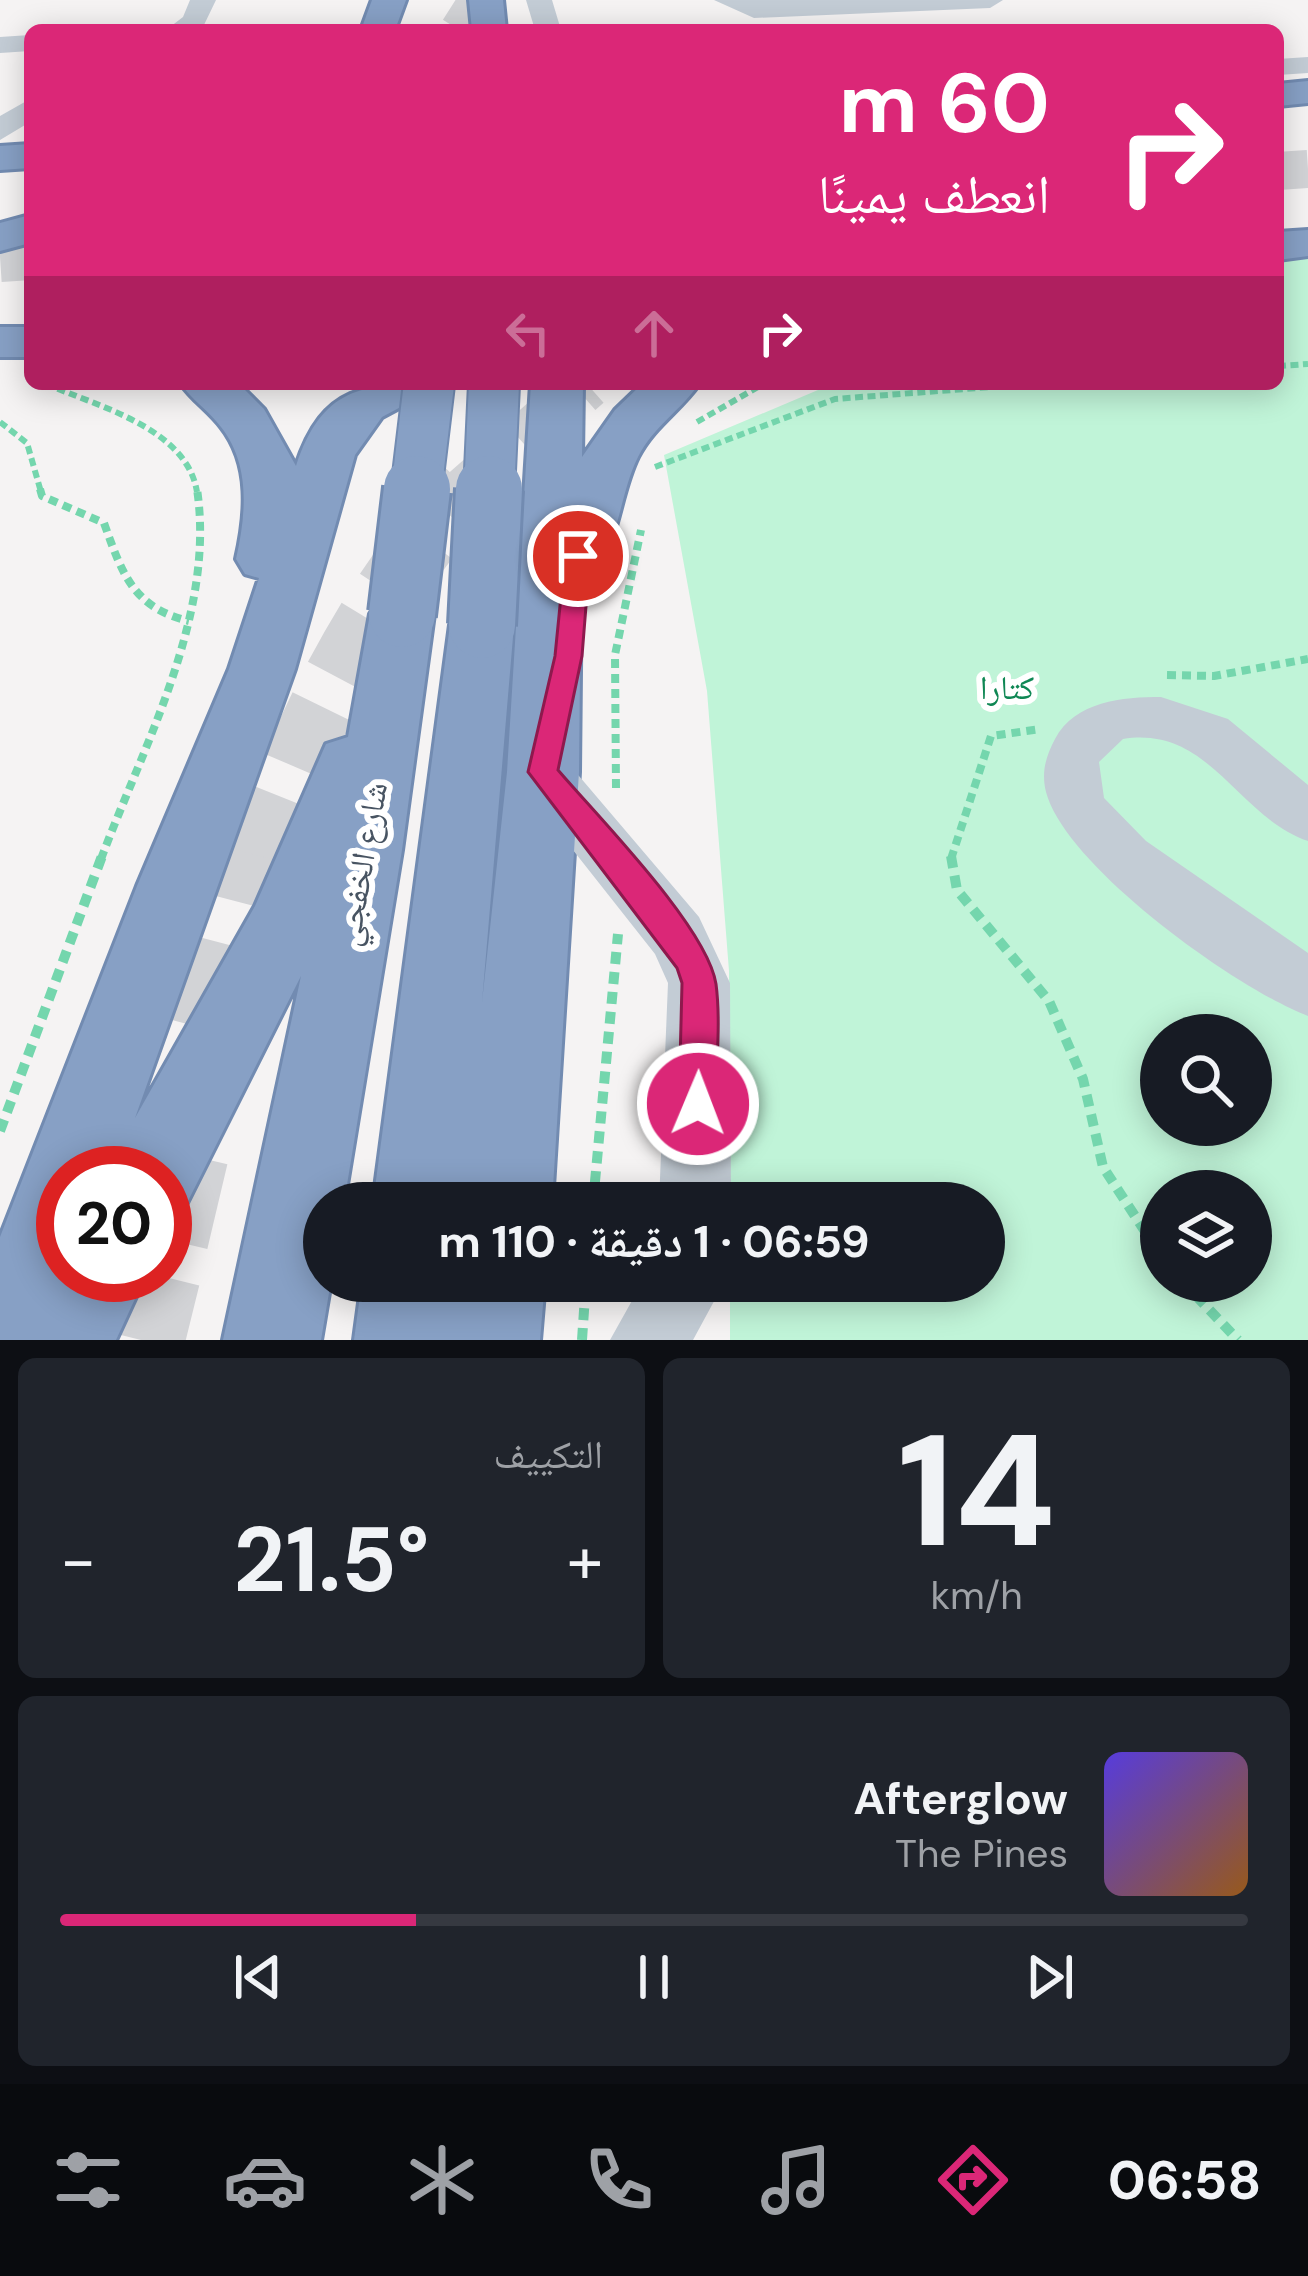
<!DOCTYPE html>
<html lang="ar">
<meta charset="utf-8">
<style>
body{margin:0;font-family:"DM Sans","Noto Naskh Arabic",sans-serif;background:#20242c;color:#f1f3f6;direction:rtl;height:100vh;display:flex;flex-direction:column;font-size:45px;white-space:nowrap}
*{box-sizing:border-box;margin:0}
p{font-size:39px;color:#9ea1a6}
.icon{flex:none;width:66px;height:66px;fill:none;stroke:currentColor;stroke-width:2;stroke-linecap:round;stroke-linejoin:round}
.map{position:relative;height:1340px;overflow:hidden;direction:ltr}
.drawer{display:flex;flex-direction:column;gap:18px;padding:18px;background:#0d0f14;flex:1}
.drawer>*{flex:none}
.top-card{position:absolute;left:24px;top:24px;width:1260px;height:366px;border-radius:18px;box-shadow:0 6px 30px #0003;direction:rtl;background:#db2777;color:#fff;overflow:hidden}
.tools{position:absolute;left:1140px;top:1014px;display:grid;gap:24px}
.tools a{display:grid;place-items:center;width:132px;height:132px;border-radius:50%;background:#171b24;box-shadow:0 6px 30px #0003;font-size:60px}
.speed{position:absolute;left:36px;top:1146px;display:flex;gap:24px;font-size:60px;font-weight:700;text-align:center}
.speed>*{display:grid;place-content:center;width:156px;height:156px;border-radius:50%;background:#171b24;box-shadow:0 6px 30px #0003;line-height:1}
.speed .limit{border:18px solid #d22;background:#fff;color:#111}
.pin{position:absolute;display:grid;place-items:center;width:102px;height:102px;color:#fff;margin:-51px;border:6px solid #fff;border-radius:50%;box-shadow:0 3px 12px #0007}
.me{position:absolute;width:132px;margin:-66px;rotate:1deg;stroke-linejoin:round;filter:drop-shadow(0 0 9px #0008)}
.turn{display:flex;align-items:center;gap:42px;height:252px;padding:0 36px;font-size:54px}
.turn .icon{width:156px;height:156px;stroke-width:2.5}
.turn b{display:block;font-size:84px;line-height:102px}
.lanes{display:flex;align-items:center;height:114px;padding:0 36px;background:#0003;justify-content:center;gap:60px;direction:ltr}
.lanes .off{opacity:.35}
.big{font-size:90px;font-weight:700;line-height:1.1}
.drawer .tile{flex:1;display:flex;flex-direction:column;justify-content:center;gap:18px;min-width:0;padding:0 42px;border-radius:18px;background:#20242c}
.drawer .dial{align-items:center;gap:0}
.dial b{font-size:156px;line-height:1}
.song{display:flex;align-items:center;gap:36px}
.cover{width:144px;height:144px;border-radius:18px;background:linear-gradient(135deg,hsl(250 70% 55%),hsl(30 70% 35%))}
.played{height:12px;border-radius:6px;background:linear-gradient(90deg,#db2777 30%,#363941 30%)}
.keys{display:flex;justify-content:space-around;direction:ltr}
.heat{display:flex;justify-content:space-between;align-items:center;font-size:66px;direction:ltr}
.drawer .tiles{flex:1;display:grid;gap:18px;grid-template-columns:1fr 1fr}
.tile:last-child{grid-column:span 2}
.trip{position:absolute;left:303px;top:1182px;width:702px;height:120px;border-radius:60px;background:#171b24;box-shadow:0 6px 30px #0003;font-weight:700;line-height:120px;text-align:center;direction:rtl}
.menu{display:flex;height:192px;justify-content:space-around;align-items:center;background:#090b0e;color:#9ea1a6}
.menu .icon{width:84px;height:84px}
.menu .on{color:#db2777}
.menu b{font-size:54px;color:#f1f3f6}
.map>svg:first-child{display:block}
</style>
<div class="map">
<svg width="1308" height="1340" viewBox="0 0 1308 1340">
<rect width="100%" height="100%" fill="#f5f3f3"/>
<path fill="#c0f4d8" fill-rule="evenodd" d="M1308,258v1082h-578v-59h254v-78h-254l-1,-232 -22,-280 -43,-236 154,-65v-6h460v-122zM1161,1035h90v90h-90zM1161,1191h90v90h-90z"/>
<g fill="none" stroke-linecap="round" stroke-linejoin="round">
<path stroke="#d2d3d6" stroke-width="38" stroke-dasharray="38 20" stroke-linecap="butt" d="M459,30l19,-30
M1278,171l30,-2"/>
<path stroke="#d2d3d6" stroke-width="50" stroke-dasharray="50 26" stroke-linecap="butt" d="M0,257l30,-2
M465,492l122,-108"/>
<path stroke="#d2d3d6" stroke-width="66" stroke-dasharray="66 33" stroke-linecap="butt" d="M259,859c46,-132 113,-267 209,-370"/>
<path stroke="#d2d3d6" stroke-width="87" stroke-dasharray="87 44" stroke-linecap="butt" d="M214,1031l46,-175
M165,1239l27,-114
M141,1340l16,-65"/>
<defs>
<path id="highway" d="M372,0h34l-11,30h-34z
M469,0h34l3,30h-34z
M1308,81v22l-30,3v-22z
M30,144v24l-30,2v-24z
M30,215v28l-30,8v-28z
M1308,230v26l-30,4v-28z
M0,327h30v30h-30z
M181,384h58l25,25 32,57c28,-86 75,-82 152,-82l-8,11 -30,7 -28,15 -27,38 -60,214 -160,449 120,-212 71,-162 22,-7 22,-123 10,-16 22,-7 22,7 10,16 -32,236 -58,353h-20v78h7l-10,59h-98l78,-364 -115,229 -21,9v-41h-102v102h83l-30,65h-116v-103l137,-351 92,-217 30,-91 -14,-4 -9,-15c10,-44 15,-94 -15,-132 -12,-16 -29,-27 -40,-43z
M531,384h52l-1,73 33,-47 27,-26h57c-18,26 -46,43 -61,73 -17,34 -18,75 -38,107l-19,6 -2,202 -27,431h-179l77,-578 9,-16 23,-7 23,7 9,16 -32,377 25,-230z
M362,1281h183l-5,59h-186z"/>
</defs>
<use href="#highway" stroke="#728bb1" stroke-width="6"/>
<path stroke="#74d6ad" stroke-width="6" stroke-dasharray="8 4.5" stroke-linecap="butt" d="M1278,366l30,-2
M46,384c51,22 141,44 151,108
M0,422l27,21 14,49
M697,422l66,-38
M655,467l180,-68 195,-15"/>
<path stroke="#74d6ad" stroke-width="8" stroke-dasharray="9 6" stroke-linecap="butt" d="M40,489l2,7 62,27c18,50 29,85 85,98
M1167,675l47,1 94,-17
M616,788l-1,-133 26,-125
M101,859c43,-115 115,-244 96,-370
M951,859l40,-123 50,-7"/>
<path stroke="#74d6ad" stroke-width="10" stroke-dasharray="12 8" stroke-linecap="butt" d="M951,856l6,34 92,111 34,78 20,88 58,89
M0,1131l102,-275
M593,1203l25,-269
M1182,1281l56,59
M582,1340l4,-59"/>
<path fill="#c3ccd5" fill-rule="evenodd" d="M190,0h26l-13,27 -37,3 17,-13z
M526,0h26l9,30h-26z
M714,0h289l-13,8 -236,10z
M30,35v16l-30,2v-16z
M1308,57v16l-30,2v-16z
M30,99v23l-30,18v-24z
M1161,697l67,22 80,66v56c-71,-24 -98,-116 -185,-102l-24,23 5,36 42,43 162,112v63c-71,-27 -242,-149 -262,-224 -5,-20 0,-36 9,-53 20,-38 68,-42 106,-42z
M543,750l19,6 137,161 31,66 1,220h-72l9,-220 -13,-29 -131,-166 -8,-16 8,-16z
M643,1281h82l-32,59h-83z"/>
<use href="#highway" fill="#87a0c5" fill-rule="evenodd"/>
<defs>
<path id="highway-bridge-far1" d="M416,492l13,-108
M489,492l5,-108"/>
<path id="highway-bridge" d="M402,614l15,-125
M482,625l7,-136"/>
</defs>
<use href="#highway-bridge-far1" stroke="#728bb1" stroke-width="54" stroke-linecap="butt"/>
<use href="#highway-bridge" stroke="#728bb1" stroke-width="72" stroke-linecap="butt"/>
<use href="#highway-bridge-far1" stroke="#87a0c5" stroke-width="50"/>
<use href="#highway-bridge" stroke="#87a0c5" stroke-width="66"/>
</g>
<path fill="#db2777" stroke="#8e194d" stroke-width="3" d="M578,548l12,8 -8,100 -24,114c40,47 149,157 158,214 5,38 0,81 0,120l-6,12 -12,5 -13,-5 -6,-12 3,-121 -5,-15 -149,-196 27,-116 10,-100z"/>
<g text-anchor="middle" stroke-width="12" stroke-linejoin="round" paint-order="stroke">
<g font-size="33" fill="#0f8754" stroke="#fff">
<text x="1007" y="699">كتارا</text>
</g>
<g font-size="33" fill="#485462" stroke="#fff">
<text transform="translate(361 864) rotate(-80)" y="12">شارع الخفجي</text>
</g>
</g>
</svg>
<div class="tools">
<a><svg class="icon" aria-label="search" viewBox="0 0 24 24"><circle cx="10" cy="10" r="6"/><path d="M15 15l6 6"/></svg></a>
<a><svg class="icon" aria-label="layers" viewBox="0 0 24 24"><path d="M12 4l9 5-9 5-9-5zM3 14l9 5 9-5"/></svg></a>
</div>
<div class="speed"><div class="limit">20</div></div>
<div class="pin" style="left:578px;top:556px;background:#d93025"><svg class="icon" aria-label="arrive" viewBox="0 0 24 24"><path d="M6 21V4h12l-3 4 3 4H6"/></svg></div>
<svg class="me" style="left:698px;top:1104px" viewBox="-20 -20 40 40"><circle r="17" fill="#db2777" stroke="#fff" stroke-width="3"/><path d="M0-11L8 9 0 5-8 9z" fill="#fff"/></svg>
<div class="trip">06:59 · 1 دقيقة · 110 m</div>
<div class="top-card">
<div class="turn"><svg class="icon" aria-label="right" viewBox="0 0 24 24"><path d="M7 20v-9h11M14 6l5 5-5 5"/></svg><div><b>60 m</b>انعطف يمينًا</div></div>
<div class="lanes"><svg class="icon off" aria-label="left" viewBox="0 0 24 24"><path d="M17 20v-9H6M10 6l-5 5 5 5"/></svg><svg class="icon off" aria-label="ahead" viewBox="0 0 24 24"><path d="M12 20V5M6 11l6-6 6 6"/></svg><svg class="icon" aria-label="right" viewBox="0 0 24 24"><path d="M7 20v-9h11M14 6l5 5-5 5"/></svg></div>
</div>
</div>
<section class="drawer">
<div class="tiles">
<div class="tile dial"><b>14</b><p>km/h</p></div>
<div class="tile"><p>التكييف</p>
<div class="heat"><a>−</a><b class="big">21.5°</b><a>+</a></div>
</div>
<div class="tile">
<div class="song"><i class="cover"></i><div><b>Afterglow</b><p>The Pines</p></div></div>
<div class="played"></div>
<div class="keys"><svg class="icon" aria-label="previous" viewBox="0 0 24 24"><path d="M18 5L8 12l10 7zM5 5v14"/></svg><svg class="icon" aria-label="pause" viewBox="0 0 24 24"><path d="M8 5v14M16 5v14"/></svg><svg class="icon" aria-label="next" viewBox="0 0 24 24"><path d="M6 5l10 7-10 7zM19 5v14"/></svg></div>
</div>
</div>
</section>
<nav class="menu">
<b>06:58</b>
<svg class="icon on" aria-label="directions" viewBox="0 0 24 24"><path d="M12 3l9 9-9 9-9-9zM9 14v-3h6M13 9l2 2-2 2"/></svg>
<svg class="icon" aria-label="music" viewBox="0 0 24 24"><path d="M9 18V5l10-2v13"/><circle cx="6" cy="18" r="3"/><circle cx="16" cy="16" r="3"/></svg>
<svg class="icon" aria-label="phone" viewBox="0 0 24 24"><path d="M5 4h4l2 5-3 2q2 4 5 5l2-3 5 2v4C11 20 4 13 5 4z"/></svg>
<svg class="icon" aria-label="climate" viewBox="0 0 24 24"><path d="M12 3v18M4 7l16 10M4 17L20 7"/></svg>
<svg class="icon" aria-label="car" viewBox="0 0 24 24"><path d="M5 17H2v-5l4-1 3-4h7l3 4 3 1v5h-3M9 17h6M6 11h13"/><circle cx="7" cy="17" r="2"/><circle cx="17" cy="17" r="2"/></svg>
<svg class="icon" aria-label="filters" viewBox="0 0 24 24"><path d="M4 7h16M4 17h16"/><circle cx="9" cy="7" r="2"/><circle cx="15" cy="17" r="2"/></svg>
</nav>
